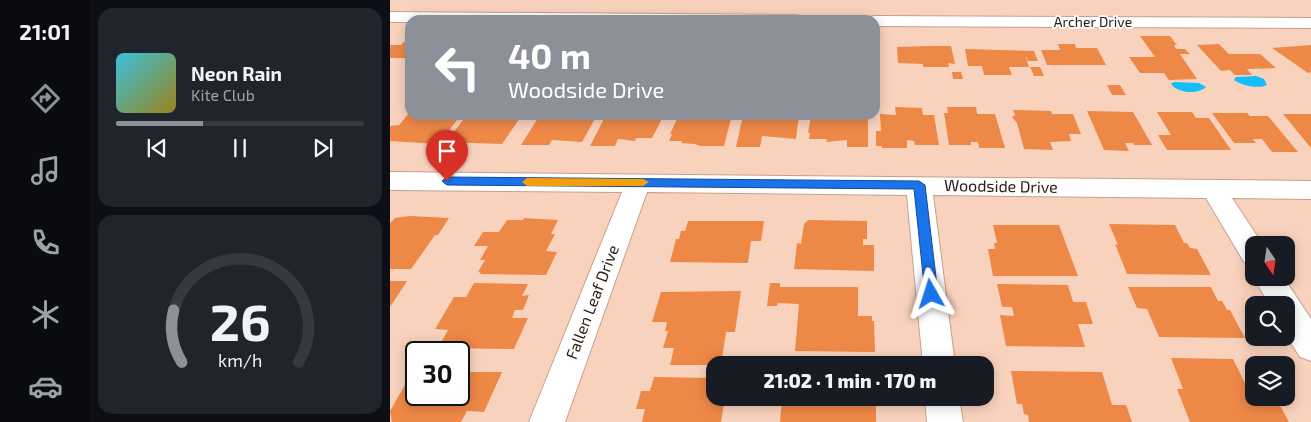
<!DOCTYPE html>
<meta charset="utf-8">
<style>
body{margin:0;font-family:"Exo 2",sans-serif;background:#20242c;color:#f1f3f6;height:100vh;display:flex;flex-direction:column;font-size:19px;white-space:nowrap}
*{box-sizing:border-box;margin:0}
p{font-size:16px;color:#9ea1a6}
.icon{flex:none;width:28px;height:28px;fill:none;stroke:currentColor;stroke-width:2;stroke-linecap:round;stroke-linejoin:round}
.map{position:relative;flex:1;overflow:hidden}
.drawer{display:flex;flex-direction:column;gap:8px;padding:8px;background:#0d0f14;width:300px}
.drawer>*{flex:none}
.top-card{position:absolute;left:15px;top:15px;width:475px;height:105px;border-radius:15px;box-shadow:0 2px 12px #0003;background:#8c9099;color:#fff;overflow:hidden}
.needle{width:32px;rotate:167deg}
.tools{position:absolute;left:855px;top:236px;display:grid;gap:10px}
.tools a{display:grid;place-items:center;width:50px;height:50px;border-radius:10px;background:#171b24;box-shadow:0 2px 12px #0003;font-size:25px}
.speed{position:absolute;left:15px;top:341px;display:flex;gap:10px;font-size:25px;font-weight:700;text-align:center}
.speed>*{display:grid;place-content:center;width:65px;height:65px;border-radius:50%;background:#171b24;box-shadow:0 2px 12px #0003;line-height:1}
.speed .limit{border:2px solid #111;border-radius:8px;background:#fff;color:#111}
.pin{position:absolute;display:grid;place-items:center;width:42px;height:42px;color:#fff;margin:-51px -21px;border-radius:50% 50% 50% 0;rotate:-45deg;box-shadow:0 0 5px #0007}
.pin .icon{rotate:45deg}
.me{position:absolute;width:55px;margin:-28px;rotate:354deg;stroke-linejoin:round;filter:drop-shadow(0 0 4px #0008)}
.turn{display:flex;align-items:center;gap:18px;height:105px;padding:0 20px;font-size:22px}
.turn .icon{width:65px;height:65px;stroke-width:2.5}
.turn b{display:block;font-size:35px;line-height:42px}
.drawer .card{flex:1;display:flex;flex-direction:column;justify-content:center;gap:8px;min-width:0;padding:0 18px;border-radius:15px;background:#20242c}
.drawer .dial{align-items:center;gap:0}
.dial svg{height:130px;overflow:visible;fill:none;stroke:#363941;stroke-width:7;stroke-linecap:round;text-anchor:middle}
.dial text{fill:#f1f3f6;stroke:none}
.song{display:flex;align-items:center;gap:15px}
.cover{width:60px;height:60px;border-radius:8px;background:linear-gradient(135deg,hsl(190 70% 55%),hsl(50 70% 35%))}
.played{height:5px;border-radius:2px;background:linear-gradient(90deg,#8c9099 35%,#363941 35%)}
.keys{display:flex;justify-content:space-around;direction:ltr}
.trip{position:absolute;left:316px;top:356px;width:288px;height:50px;border-radius:15px;background:#171b24;box-shadow:0 2px 12px #0003;font-weight:800;line-height:50px;text-align:center}
main{display:flex;flex:1;min-height:0}
.dock{display:flex;flex-direction:column;width:90px;justify-content:space-around;align-items:center;background:#090b0e;color:#9ea1a6}
.dock .icon{width:35px;height:35px}
.dock .selected{color:#8c9099}
.dock b{font-size:22px;color:#f1f3f6}
.map>svg:first-child{display:block}
</style>
<main>
<nav class="dock">
<b>21:01</b>
<svg class="icon selected" aria-label="directions" viewBox="0 0 24 24"><path d="M12 3l9 9-9 9-9-9zM9 14v-3h6M13 9l2 2-2 2"/></svg>
<svg class="icon" aria-label="music" viewBox="0 0 24 24"><path d="M9 18V5l10-2v13"/><circle cx="6" cy="18" r="3"/><circle cx="16" cy="16" r="3"/></svg>
<svg class="icon" aria-label="phone" viewBox="0 0 24 24"><path d="M5 4h4l2 5-3 2q2 4 5 5l2-3 5 2v4C11 20 4 13 5 4z"/></svg>
<svg class="icon" aria-label="climate" viewBox="0 0 24 24"><path d="M12 3v18M4 7l16 10M4 17L20 7"/></svg>
<svg class="icon" aria-label="car" viewBox="0 0 24 24"><path d="M5 17H2v-5l4-1 3-4h7l3 4 3 1v5h-3M9 17h6M6 11h13"/><circle cx="7" cy="17" r="2"/><circle cx="17" cy="17" r="2"/></svg>
</nav>
<section class="drawer">
<div class="card">
<div class="song"><i class="cover"></i><div><b>Neon Rain</b><p>Kite Club</p></div></div>
<div class="played"></div>
<div class="keys"><svg class="icon" aria-label="previous" viewBox="0 0 24 24"><path d="M18 5L8 12l10 7zM5 5v14"/></svg><svg class="icon" aria-label="pause" viewBox="0 0 24 24"><path d="M8 5v14M16 5v14"/></svg><svg class="icon" aria-label="next" viewBox="0 0 24 24"><path d="M6 5l10 7-10 7zM19 5v14"/></svg></div>
</div>
<div class="card dial"><svg viewBox="0 0 100 80">
<path d="M14 69A42 42 0 1 1 86 69"/>
<path d="M14 69A42 42 0 0 1 9 37" stroke="#8c9099"/>
<text x="50" y="56" font-size="32" font-weight="700">26</text>
<text x="50" y="72" font-size="11">km/h</text>
</svg></div>
</section>
<div class="map">
<svg width="921" height="422" viewBox="0 0 921 422">
<rect width="100%" height="100%" fill="#f9d2bd"/>
<path fill="#14befa" d="M866,76l8,3 3,6c-8,4 -25,1 -33,-5l2,-3z
M784,82l25,1 7,4c-8,8 -29,6 -35,-3z"/>
<path fill="#ee8847" d="M750,36h30l7,9h-3l2,4h9l5,5h-10l17,25 -28,1 -5,-7h-24l-11,-16h26z
M14,42h6v16h-20v-13h11z
M668,44h17l1,4h21l9,17h-59l-6,-15h19z
M829,44l10,10h31l16,14 -29,1 5,6h-17l-5,-5 -9,1 -24,-26z
M921,45v27l-3,1 -36,-25z
M539,46h22l4,18 -7,-1 1,4h-26v-3l-25,-1 -1,-16z
M575,49l69,2 4,10h-10l-3,-6 4,12h-20l3,8h-28l-2,-9h-14z
M640,67h10l4,9h-10z
M562,72h9l2,7h-10z
M717,85h13l6,10h-14z
M505,107l27,1 1,7h11l5,30h-24l-1,-4 -7,-1v8h-25v-2h-6v-15h5l-1,-17 16,1z
M557,107h29l1,7h18l10,34h-26l-1,-6h-7v3h-22l-5,-32h4z
M623,110l38,1 1,3h21l8,20h-12l2,7 -21,1 3,8 -29,-1 -7,-26 -5,-6 3,-2z
M697,111l46,1 19,33h-18l-1,-2h-8l4,8 -25,-1z
M20,112v3h51l-23,29 -48,-3v-15l9,-1z
M767,112h35l4,6h13l22,32h-64l-9,-15h13z
M822,113h35l3,3h18l30,36h-26l-10,-13h-9l3,4h-22z
M893,114h28v34z
M77,115h55l-20,29 -56,-2z
M150,115h57l-15,27 -30,-2 -3,5h-28z
M216,115h56l-2,4h2l-10,19h-16l-1,3 -17,-2 -3,7h-25z
M289,115h53l-8,31h-24l-5,-2 -14,-1 1,-2h-13l3,-7h-2z
M353,115h56l-3,24 -34,-3 -2,11h-24z
M421,115h57v32h-21v-7l-21,2 1,-3h-18l1,-6h-2z
M20,216l39,2 -11,17h-3l-24,34h-21v-46l5,-5z
M134,218l34,2 -7,14h4l-9,17 11,1 -11,23 -67,-1 2,-2h-3l7,-12h-5l8,-14h-14l9,-14h16l8,-12h16z
M418,220l59,1v18h-4v6h11v26l-80,-2 3,-26 4,1 3,-20z
M298,221h76l-3,20h-10l-3,22 -78,-1 6,-23h3l2,-8h4z
M719,224l66,1 9,18h3l3,5 7,1 14,26 -84,-1 -12,-30 3,1z
M603,225h66l19,51h-85l-5,-27h7l-1,-6h3z
M0,281h17l-17,26z
M84,283l54,1 -6,12 7,-1 -6,15h-8l-3,8h16l-14,31 -76,-1 10,-18 -13,-1 19,-32h12z
M380,283h10v4h78v29h14v5h2l1,31 -80,-1 4,-47 -21,-1 -1,3h-10z
M607,284l71,1 5,17h13l7,22h-15l7,23 -79,-1 -6,-31 14,1 -2,-9h-10z
M738,287h83l7,14h4l5,9h3l15,28 -86,-1 -12,-28 -10,-1z
M351,291l-6,41h-9l-5,33h-51l4,-17h-11l5,-17h-3l2,-9h-15l9,-30z
M781,358l62,1 14,28h7v11h22l13,24h-99l-13,-33h6z
M23,371h3v24h43v-23h43l-18,40 -17,-1 -6,11h-69l-2,-11z
M621,371l91,1 10,33h14l6,17h-103l-1,-7 -4,-1 -2,-10h-5z
M264,377l61,1 -3,18 13,2 -4,24h-79l3,-13h-9l5,-18h9z
M392,398h94v24h-96z"/>
<g fill="none" stroke-linecap="round" stroke-linejoin="round">
<defs>
<path id="minor" d="M0,12l405,3 6,1 3,4h-394v2h-20z
M485,16l436,2v10l-436,-2v-6h-8l2,-3z
M0,172l921,9v18l-79,-1 31,47h-9v20l-10,-3 -38,-64 -273,-3 22,170h-32l-16,-170 -260,-3 -82,230h-36l93,-230 -232,-2z
M864,277l30,1 27,41v42l-11,-4 -14,-22v-30h-17z
M535,398h34l4,24h-36z"/>
</defs>
<use href="#minor" stroke="#c5a18d" stroke-width="2"/>
<use href="#minor" fill="#fff" fill-rule="evenodd"/>
</g>
<path fill="#1a73e8" stroke="#114b97" d="M57,177l472,4 6,4 13,109 -2,4 -5,2 -4,-2 -2,-4 -11,-105 -467,-4 -5,-4z"/>
<path fill="#f59e0b" d="M137,178l116,1 6,3 -6,4h-116l-5,-4z"/>
<g text-anchor="middle" stroke-width="4" stroke-linejoin="round" paint-order="stroke">
<g font-size="14" fill="#2a1d15" stroke="#fcfcfc">
<text x="703" y="27">Archer Drive</text>
</g>
<g font-size="16" fill="#2a1d15" stroke="#fcfcfc">
<text transform="translate(611 186) rotate(1)" y="6">Woodside Drive</text>
<text transform="translate(202 302) rotate(-69)" y="6">Fallen Leaf Drive</text>
</g>
</g>
</svg>
<div class="tools">
<a><svg class="needle" viewBox="-14 -14 28 28"><path d="M0-13l5 13h-10z" fill="#e53935"/><path d="M0 13l5-13h-10z" fill="#9ea1a6"/></svg></a>
<a><svg class="icon" aria-label="search" viewBox="0 0 24 24"><circle cx="10" cy="10" r="6"/><path d="M15 15l6 6"/></svg></a>
<a><svg class="icon" aria-label="layers" viewBox="0 0 24 24"><path d="M12 4l9 5-9 5-9-5zM3 14l9 5 9-5"/></svg></a>
</div>
<div class="speed"><div class="limit">30</div></div>
<div class="pin" style="left:57px;top:181px;background:#d93025"><svg class="icon" aria-label="arrive" viewBox="0 0 24 24"><path d="M6 21V4h12l-3 4 3 4H6"/></svg></div>
<svg class="me" style="left:541px;top:294px" viewBox="-20 -20 40 40"><path d="M0-17L14 15 0 8-14 15z" fill="#1a73e8" stroke="#fff" stroke-width="4"/></svg>
<div class="trip">21:02 · 1 min · 170 m</div>
<div class="top-card">
<div class="turn"><svg class="icon" aria-label="left" viewBox="0 0 24 24"><path d="M17 20v-9H6M10 6l-5 5 5 5"/></svg><div><b>40 m</b>Woodside Drive</div></div>
</div>
</div>
</main>
